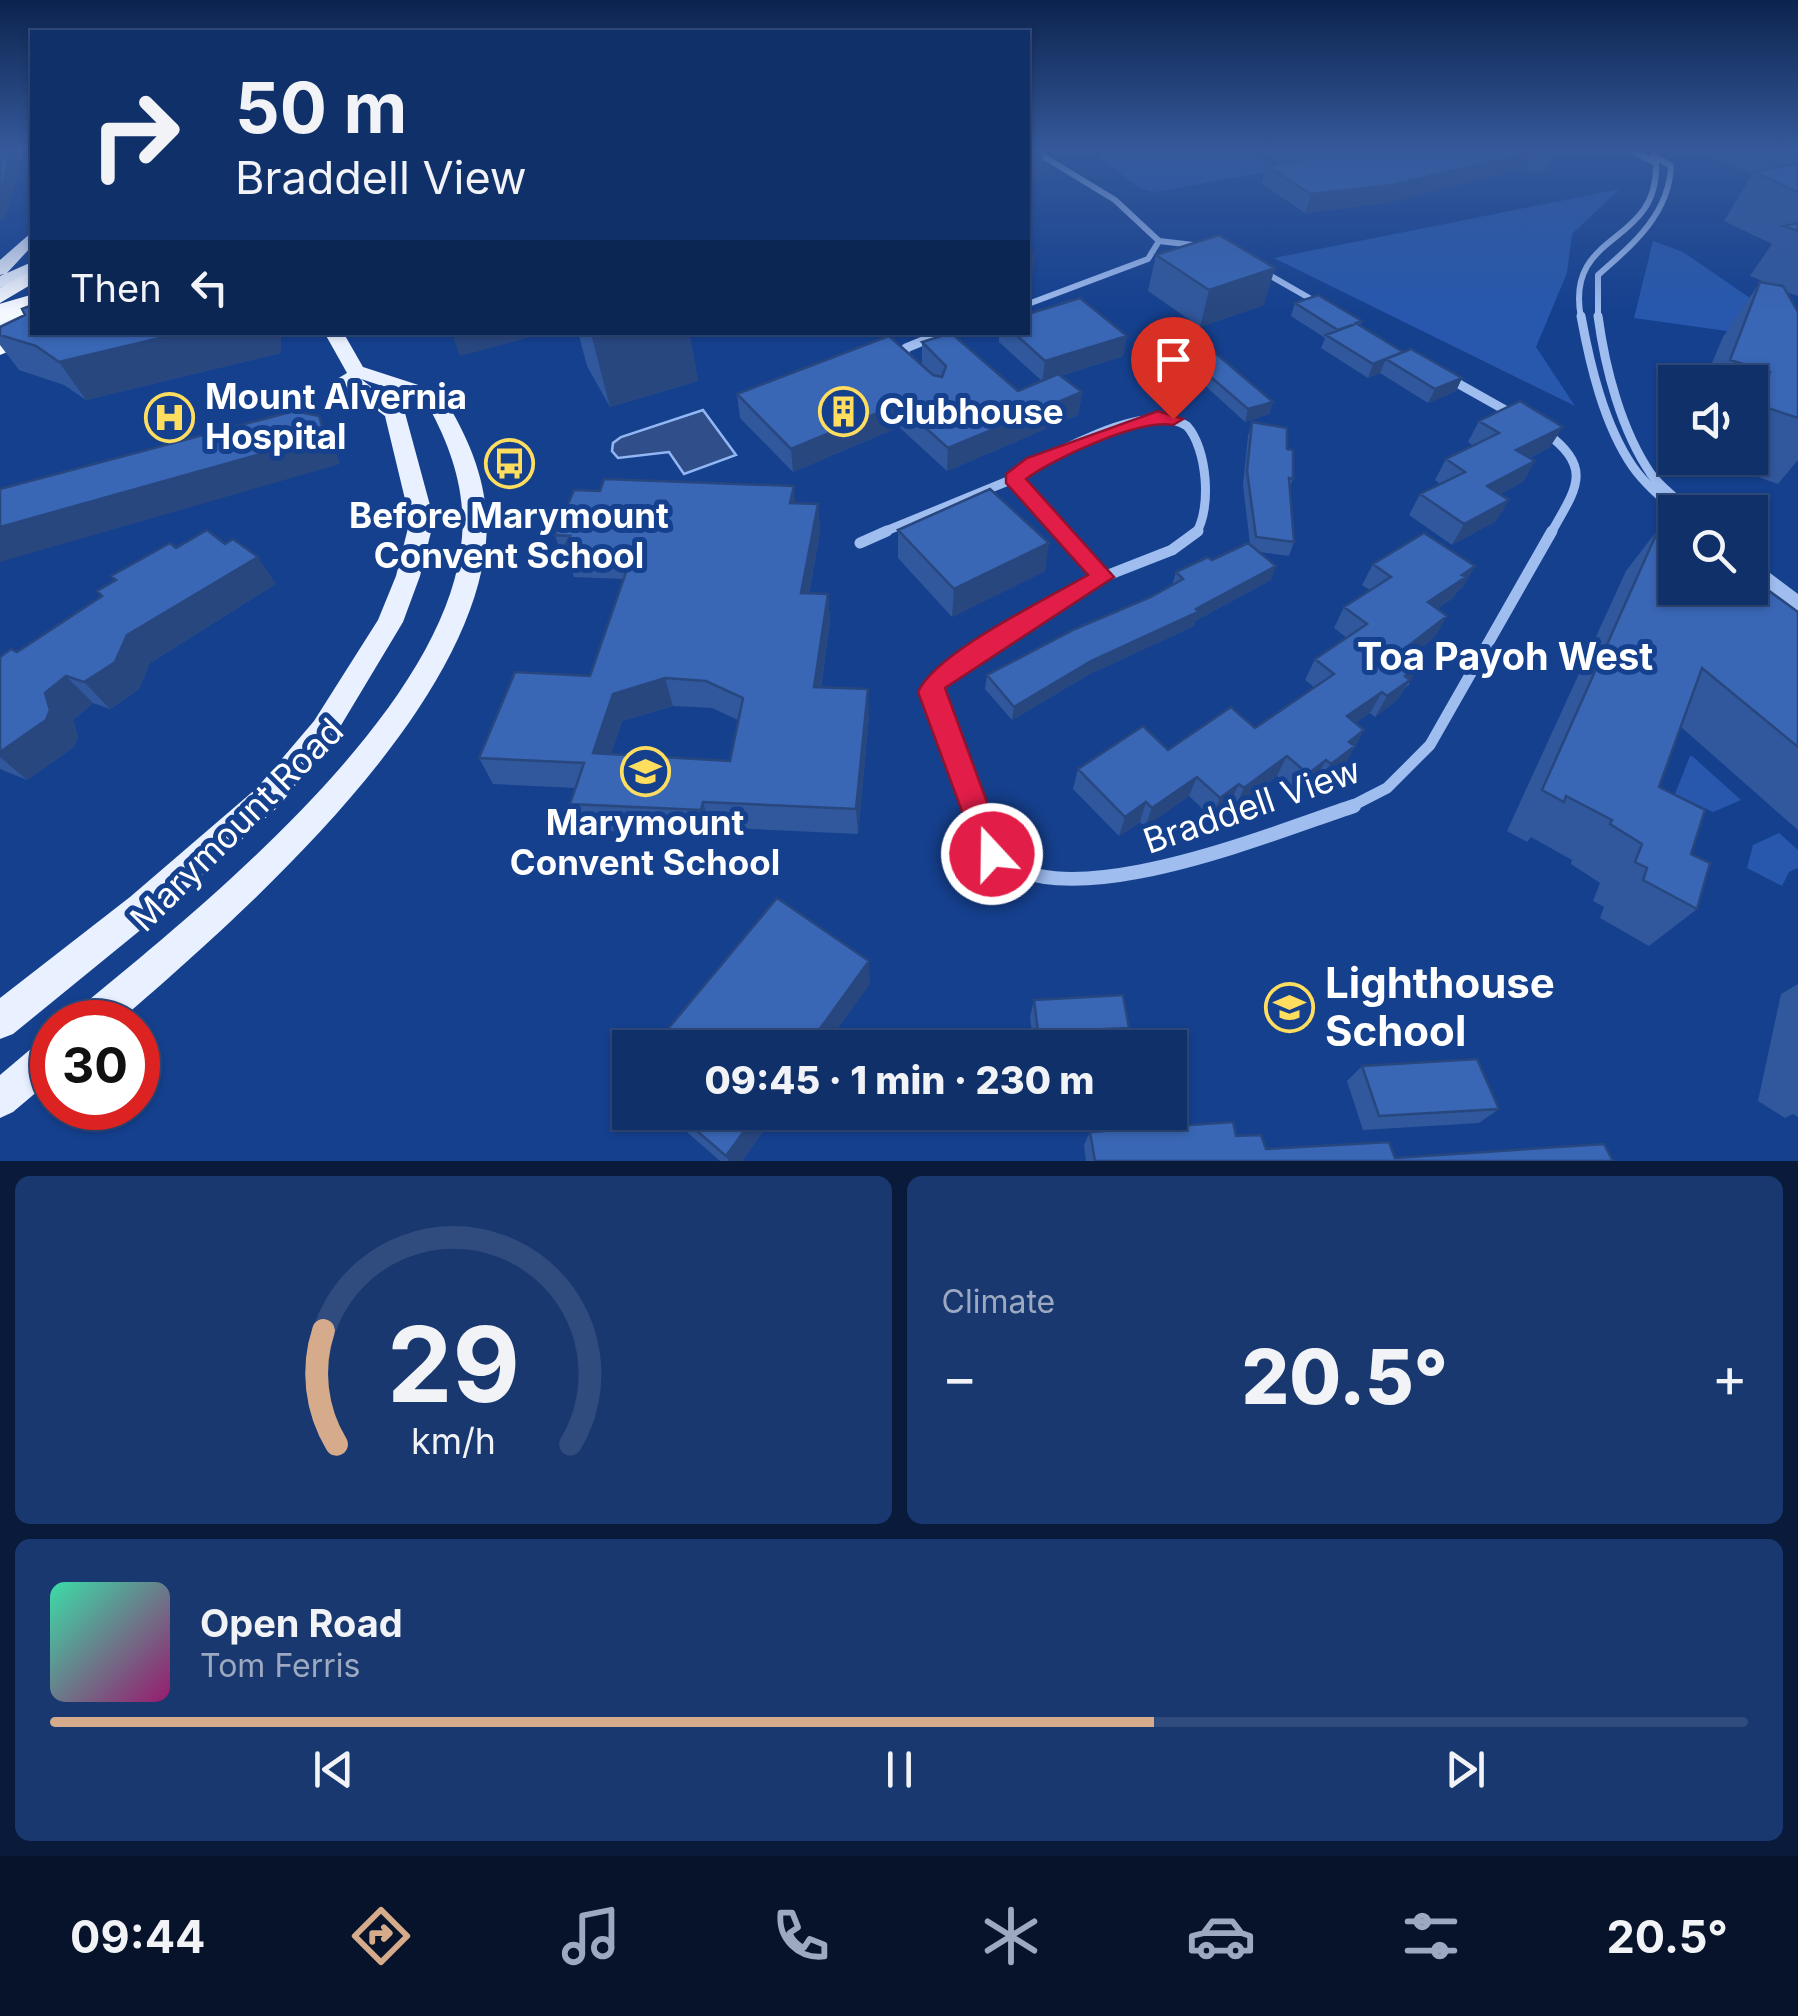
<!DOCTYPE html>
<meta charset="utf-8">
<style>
body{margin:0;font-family:Inter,sans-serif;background:#193870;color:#f1f3f6;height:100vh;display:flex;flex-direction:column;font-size:38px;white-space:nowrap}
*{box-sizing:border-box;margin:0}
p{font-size:32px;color:#9ca9c1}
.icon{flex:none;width:55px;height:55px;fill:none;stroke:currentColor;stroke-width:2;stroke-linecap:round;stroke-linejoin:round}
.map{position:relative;height:1161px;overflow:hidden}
.drawer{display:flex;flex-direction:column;gap:15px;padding:15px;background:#091a3a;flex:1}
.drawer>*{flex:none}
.guide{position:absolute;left:30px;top:30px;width:1000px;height:305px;border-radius:0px;box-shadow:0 2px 8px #0004,0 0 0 2px #304b7e;background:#10306a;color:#f1f3f6;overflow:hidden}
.fabs{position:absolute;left:1658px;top:365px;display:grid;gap:20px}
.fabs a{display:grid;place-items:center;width:110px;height:110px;border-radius:0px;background:#10306a;box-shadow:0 2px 8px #0004,0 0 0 2px #304b7e;font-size:50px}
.speed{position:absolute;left:30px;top:1000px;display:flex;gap:20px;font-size:50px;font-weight:700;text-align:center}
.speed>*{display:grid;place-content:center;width:130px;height:130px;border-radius:50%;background:#10306a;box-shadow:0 2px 8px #0004,0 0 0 2px #304b7e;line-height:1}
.speed .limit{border:15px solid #d22;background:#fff;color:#111}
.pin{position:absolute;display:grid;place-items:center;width:85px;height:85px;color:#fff;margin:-102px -42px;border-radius:50% 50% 50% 0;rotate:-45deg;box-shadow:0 0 10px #0007}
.pin .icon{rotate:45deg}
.me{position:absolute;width:110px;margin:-55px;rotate:339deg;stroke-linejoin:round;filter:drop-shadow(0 0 8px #0008)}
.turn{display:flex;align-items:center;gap:35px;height:210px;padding:0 40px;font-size:45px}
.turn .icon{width:130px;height:130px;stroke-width:2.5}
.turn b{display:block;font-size:70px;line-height:85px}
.then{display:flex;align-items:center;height:95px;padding:0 40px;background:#0003;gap:20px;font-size:38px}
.big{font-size:75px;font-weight:800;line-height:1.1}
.drawer .card{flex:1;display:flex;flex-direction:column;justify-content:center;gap:15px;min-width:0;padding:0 35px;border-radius:15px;background:#193870}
.drawer .dial{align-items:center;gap:0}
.dial svg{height:260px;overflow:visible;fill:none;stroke:#304b7e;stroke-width:7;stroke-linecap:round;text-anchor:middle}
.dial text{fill:#f1f3f6;stroke:none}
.song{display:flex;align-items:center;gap:30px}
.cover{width:120px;height:120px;border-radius:15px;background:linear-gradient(135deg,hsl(160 70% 55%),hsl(320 70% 35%))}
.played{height:10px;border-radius:5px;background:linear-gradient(90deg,#d6ab8b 65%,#304b7e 65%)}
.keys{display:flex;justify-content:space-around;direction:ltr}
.heat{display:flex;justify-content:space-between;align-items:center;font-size:55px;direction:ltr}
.drawer .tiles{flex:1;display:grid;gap:15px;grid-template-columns:1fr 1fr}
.card:last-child{grid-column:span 2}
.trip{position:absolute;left:612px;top:1030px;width:575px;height:100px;border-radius:0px;background:#10306a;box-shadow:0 2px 8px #0004,0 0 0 2px #304b7e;font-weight:800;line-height:100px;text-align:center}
.tabs{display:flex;height:160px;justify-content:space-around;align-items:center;background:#06132a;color:#9ca9c1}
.tabs .icon{width:70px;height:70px}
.tabs .current{color:#d6ab8b}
.tabs b{font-size:45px;color:#f1f3f6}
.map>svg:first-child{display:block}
</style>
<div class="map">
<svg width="1798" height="1161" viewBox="0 0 1798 1161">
<rect width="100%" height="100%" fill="#15408e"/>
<path fill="#2758ad" d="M1090,150h160l27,20 -122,22 -16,-4z
M1620,189l-48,45 -5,39 -31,74 39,59 -301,-148z
M1653,241l30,11 105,72 10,17 -164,-23z
M1690,756h2l49,44 -28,12 -38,-18z
M1779,833l19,17v18l-9,4 -7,14 -35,-18 6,-23z"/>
<path fill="#304f8a" stroke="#92b7f3" stroke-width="2.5" d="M703,410l33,45 -52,19 -15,-22 -51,6 -6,-7 1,-8 8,-6z"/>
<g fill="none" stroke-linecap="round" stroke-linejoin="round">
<path stroke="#a0bdf0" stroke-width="6" d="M1033,150l82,50 44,41
M1159,241l43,5
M1264,272l54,31
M1028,304l120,-45 11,-18
M1581,318c-17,-89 78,-70 75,-155l-26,-13
M1598,318v-43c34,-30 71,-60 73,-109l-18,-11"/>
<path stroke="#a0bdf0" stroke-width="9" d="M1581,316c9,49 23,109 52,151 12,17 29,31 45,45
M1598,316c7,52 23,114 53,158 11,15 27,26 41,38
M904,359l2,-11 39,-16
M1450,379l64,36
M1546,433c49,35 29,57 5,100
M881,533l132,-54
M1063,533l-50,-54c36,-24 134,-80 174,-53 20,22 25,82 9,107"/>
<path stroke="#a0bdf0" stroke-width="11" d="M1060,531l43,46
M860,543l27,-12
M1750,565l48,36
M1750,576l48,35
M1103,577l69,-27 26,-19
M975,809l-44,-117 52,-45 120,-70
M1346,809l41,-21 43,-43 122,-214"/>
<path stroke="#a0bdf0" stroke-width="14" d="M974,806c5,14 10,39 20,49 69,66 280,-23 360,-49"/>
<path fill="#e9f0ff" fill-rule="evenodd" d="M32,232v14l-25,27 25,-11v12l-32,14v-12l4,-2 -4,1v-15z
M32,306v13l-32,13v-13z
M324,332h19l20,35 77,25c29,44 51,96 46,150 -16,173 -243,372 -368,480h-45l5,-13c125,-103 372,-301 384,-472 4,-49 -13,-95 -37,-137l-64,-21 44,34 29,107 -14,56 -17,46 -69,115 -55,69 -125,113 -141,115 -13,5v-41l130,-101 127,-109 57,-67 64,-101 18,-44 14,-56 -25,-104 -45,-33 -3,-4 10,-6z
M52,1037v42l-39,33 -13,6v-43l39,-33z"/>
<path fill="#f4f8ff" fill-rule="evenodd" d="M32,270v14l-32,19v-15z
M32,330l23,2 -55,23v-13z"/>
<path stroke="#f4f8ff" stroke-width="18" d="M0,313l32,-9"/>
</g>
<path fill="#31589c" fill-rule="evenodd" d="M1262,150h289l1,5 -9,18 -17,-3 -25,5 -115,28 -81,10 -43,-29 4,-18 10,-2 1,-4z
M1695,150h103v146l-12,-4 12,20v148l-20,24 -54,-19 -9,-7h35v-76h-46l19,-45 37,-55 7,1 -17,-7 22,-32 -48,-23 28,-46z
M1156,255l108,50 -64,22 -52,-36z
M1295,303l67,18 -2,5 43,26 59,26 -6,13 -28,12 -48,-30 -12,5 -47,-30 4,-10 -34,-22z
M0,327l32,5h249v21l-195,47 -22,-15 -45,-15 -19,-25z
M578,332h111l9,49 -88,26 -23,-41z
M999,332l128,4 -4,20 -62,20 21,16 -4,23 -131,56 -48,-44 -106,45 -53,-54 -3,-24 185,-29v-23l96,49 24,-10 -43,-39z
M1190,359l83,43 -4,12 -24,8 -57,-52z
M1479,421l71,26 -20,11 5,3 -12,21 -23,12 9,6 -13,21 -44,24 -43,-30 11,-21 20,-10 -5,-4 11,-21 27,-13 -5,-4z
M1252,422l35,27 6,30 -3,8 4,55 -5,14 -30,-4 12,28 -76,41 -1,5 -106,49 -76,45 -27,-31 2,-14 164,-78 21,-12 4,-13 36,-12 38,-16 -7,-59 5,-49z
M600,491l218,13 2,28 -11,62h19l2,28 -9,66 48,28 -11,118 -148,-7 -2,8 -126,-5 -12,-26 6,-16 -83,-4 -14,-26 111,-82 34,-97 -50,-2 -5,-14 -5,-1 -9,-27zM673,706l39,2 26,12 -8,41 -119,-7 11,-33z
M1659,528l139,84v218l-117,-103 -22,60 32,67 6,55 -48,37 -49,-28 4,-11 -11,-6 7,-18 -29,-19 1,-4 -41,-23 -4,5 -20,-11 119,-260z
M898,530l147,41 -93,46 -54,-59z
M176,548l100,36 -126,79 -11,26 -11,8 -18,12 -17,-6 -20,17 5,17 -4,10 -47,33 -27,-11v-112l17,-5 84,-56 -4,-5 18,-10 -4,-5z
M1373,564l90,23 -5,4 -5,7 -16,11 -2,28 -25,19 -1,29 -4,3 -8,12 -22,17 -5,-4 -15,10 9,7 -20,36 -24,18 -5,-4 -18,14 -20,-18 -42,32 -5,-5 -19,14 -22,-21 -44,31 -5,-5 -21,14 -46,-47 5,-20 90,-19 87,-22 59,-41 -9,-7 10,-21 32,-21 -13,-10 10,-21 26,-17 -8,-5z
M1798,984v133l-5,-3 -8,4 -27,-17 23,-107z
M1034,1000l95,28 -7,16 -88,4 -4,-31z
M1362,1066l137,43 -20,14 -116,7 -16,-49z
M664,1112h113l-35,49h-22z
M1090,1132l146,4 30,13 129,9 218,3h-527l-2,-16z"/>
<path fill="#28477f" d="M12,150h10l-6,30 -11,39 -5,1v-25z
M1032,150h12l-3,25 -13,4v-28z
M1534,152l-8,18 -25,5 -115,28 -81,10 6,-19z
M1035,254l-3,25 -4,1v-24z
M1275,268l-11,37 -64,22 9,-37z
M185,332h96v21l-195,47 -27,-38z
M451,332h99l-90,24z
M599,332h90l9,49 -88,26 -19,-73z
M830,332h18l-18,6z
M1127,336l-4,20 -81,26 3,-21z
M1386,359l-6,14 -12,5 5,-14z
M1462,378l-6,13 -28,12 7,-14z
M1082,392l-4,23 -131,56 1,-23z
M1273,402l-4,12 -24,8 3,-13z
M899,404v23l-106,45 -2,-23z
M319,416l14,27 7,21 -340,98v-35z
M1563,427l-13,20 -45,23 11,-20z
M1535,461l-12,21 -48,25 12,-21z
M794,486l2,28 -6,-11z
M1509,500l-13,21 -44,24 12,-21z
M818,504l2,28 -16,89 -3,-28z
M1049,543l-4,28 -93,46 2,-28z
M258,557l18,27 -126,79 -11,26 -11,8 -18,12 -26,-27 43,-47z
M1276,566l-5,14 -76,41 -1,5 -106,49 -76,45 2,-13 77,-46 105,-52z
M1475,566l-12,21 -5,4 -5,7 -37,25 12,-21z
M828,594l2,28 -13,92 -3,-27z
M1447,616l-12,21 -44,34 12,-21z
M1421,664l-24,36 -22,17 12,-21 18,-20z
M66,676l27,27 -20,17 5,17 -4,10 -47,33 -27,-23v-5l45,-59z
M665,678l8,28 -51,15 -19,59 -10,-27 20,-59z
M868,689l1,27 -11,118 -2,-25z
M1382,692l-12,21 -34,23 11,-20z
M1364,730l-20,36 -24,18 11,-20 18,-22z
M1287,756l-10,20 -42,32 9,-20z
M1326,760l-11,20 -18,14 11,-20z
M1197,777l-8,19 -44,31 7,-19z
M1239,784l-9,19 -19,14 9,-19z
M703,802l7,25 -2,8 -7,-25z
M1146,802l-6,20 -21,14 6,-19z
M869,961l1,23 -46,64h-18z
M758,1112h19l-35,49h-13l-3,-5z"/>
<path fill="#3966b5" stroke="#28477f" stroke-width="2.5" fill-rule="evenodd" d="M0,150h12l-12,45z
M1285,150h266l1,5 -18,-3 -25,5 -116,28 -82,9 -45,-28 34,-6z
M1798,163v29l-44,-20z
M1798,223v8l-14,-5z
M1219,235l56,33 -66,22 -53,-35z
M1760,282l23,4 15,26v106l-30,-10 -10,-7 12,-29 -40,-12z
M1318,295l44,26 -6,2 47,29 -30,12 -47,-29 29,-11 -17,6 -43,-27z
M1080,298l47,38 -82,25 -32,-29h15v-18z
M32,305v27h153l-126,30 -23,-16 -36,-11v-8l25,-12 -3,-6z
M951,333l67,58 40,-17 24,18 -134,56 -49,-44 -108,45 -54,-55 152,-58 44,39 9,2 4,-11 -24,-24z
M1411,349l51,29 -27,11 -49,-30z
M1214,352l59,50 -25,7 -58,-50z
M1520,401l43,26 -47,23 19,11 -48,25 22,14 -45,24 -44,-30 45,-22 -19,-13 53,-26 -20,-12z
M294,411l25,5 6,20 -325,91v-38z
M1252,422l35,6v21l6,1v29l-4,-1 5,64 -38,-5 -9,-66z
M604,479l190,7 -4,17 28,1 -17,89 27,1 -14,93 54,2 -12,120 -153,-7 -2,8 -131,-6 14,-41 -105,-5 36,-86 75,4 43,-124 -69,-3 6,-13 -15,-1 19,-45 26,1zM665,678l41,3 37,17 -13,63 -137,-8 20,-59z
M990,489l59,54 -95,46 -56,-59z
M1675,523v65h75v-11l48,35v135l-96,-79 -43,119 46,23 -14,44 19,9 -13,46 -54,-29 4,-12 -12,-6 7,-18 -32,-20 2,-4 -46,-24 -2,6 -22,-12 117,-262z
M207,530l18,14 8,-5 25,18 -131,78 -12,27 -12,8 -19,12 -18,-6 -21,17 5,17 -4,10 -46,32v-95l11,-8 6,3 85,-56 -5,-5 19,-11 -5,-4 59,-33 6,5z
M1424,533l51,33 -13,9 4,2 -38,25 19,14 -44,34 18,14 -16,12 5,4 -23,16 -5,-4 -35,24 17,14 -15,12 6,4 -24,18 -5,-4 -18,14 -21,-18 -43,32 -5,-4 -19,14 -23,-21 -45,31 -6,-6 -21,15 -47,-48 65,-43 25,24 63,-43 24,21 79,-54 -19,-15 52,-35 -23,-17 47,-30 -18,-13z
M1248,543l28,23 -80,43 2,3 -107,49 -77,46 -27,-32 88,-46 76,-32 32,-18 -7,-7 32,-15 4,3z
M777,898l92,63 -63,87h-154z
M1123,995l6,33 -91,4 -4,-32z
M1477,1059l22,50 -120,7 -17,-50z
M675,1112h83l-32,44z
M1233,1122l3,14 25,-1 5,14 123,-7 6,16 209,-14 9,17h-518l-5,-29z"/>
<linearGradient id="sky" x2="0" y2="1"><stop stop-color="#0c234e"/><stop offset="0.48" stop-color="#35599b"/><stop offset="1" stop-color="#35599b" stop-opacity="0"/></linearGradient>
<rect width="1798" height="312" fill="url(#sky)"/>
<path fill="#e11d48" stroke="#92132f" stroke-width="2.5" d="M1158,411l25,8 -10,6c-34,-6 -119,33 -147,54l88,98 -169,111 61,166 -4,9 -10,4 -11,-4 -63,-171c18,-40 129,-93 170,-117l-82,-92v-9l21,-16z"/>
<defs>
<symbol id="building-ring" viewBox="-11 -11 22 22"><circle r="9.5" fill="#15408e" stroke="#ffde5f" stroke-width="1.5"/><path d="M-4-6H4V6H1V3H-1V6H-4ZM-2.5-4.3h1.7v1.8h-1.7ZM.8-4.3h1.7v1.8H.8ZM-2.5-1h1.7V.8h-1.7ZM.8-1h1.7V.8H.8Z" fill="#ffde5f"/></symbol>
<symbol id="hospital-ring" viewBox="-11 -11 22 22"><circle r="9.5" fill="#15408e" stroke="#ffde5f" stroke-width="1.5"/><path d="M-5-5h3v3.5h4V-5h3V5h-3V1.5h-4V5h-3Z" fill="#ffde5f"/></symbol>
<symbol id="bus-ring" viewBox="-11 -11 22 22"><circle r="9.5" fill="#15408e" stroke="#ffde5f" stroke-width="1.5"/><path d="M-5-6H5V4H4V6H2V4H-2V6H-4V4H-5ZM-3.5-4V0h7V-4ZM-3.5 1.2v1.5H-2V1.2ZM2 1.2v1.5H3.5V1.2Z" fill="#ffde5f"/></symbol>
<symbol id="school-ring" viewBox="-11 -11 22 22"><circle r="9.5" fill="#15408e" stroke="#ffde5f" stroke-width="1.5"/><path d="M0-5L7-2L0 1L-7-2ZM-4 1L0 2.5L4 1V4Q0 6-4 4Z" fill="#ffde5f"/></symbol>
</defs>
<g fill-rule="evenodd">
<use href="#building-ring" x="816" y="384" width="55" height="55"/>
<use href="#hospital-ring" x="142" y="390" width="55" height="55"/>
<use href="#bus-ring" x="482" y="436" width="55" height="55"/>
<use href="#school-ring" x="618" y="744" width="55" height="55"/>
<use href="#school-ring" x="1262" y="980" width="55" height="55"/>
</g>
<g text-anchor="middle" stroke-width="10" stroke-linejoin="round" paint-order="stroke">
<g font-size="35" font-weight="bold" fill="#fff" stroke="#15408e" text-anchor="start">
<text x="205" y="409">Mount Alvernia<tspan x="205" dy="40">Hospital</tspan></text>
<text x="879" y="424">Clubhouse</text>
<text x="509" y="528" text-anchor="middle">Before Marymount<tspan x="509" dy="40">Convent School</tspan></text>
<text x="645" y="835" text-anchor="middle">Marymount<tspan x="645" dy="40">Convent School</tspan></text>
</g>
<g font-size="35" fill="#fff" stroke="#15408e">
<text transform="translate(1252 806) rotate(-19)" y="12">Braddell View</text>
<text transform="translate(237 825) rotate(-45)" y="12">Marymount Road</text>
</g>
<g font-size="38" font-weight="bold" fill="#fff" stroke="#15408e">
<text x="1505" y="670">Toa Payoh West</text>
</g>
<g font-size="42" font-weight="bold" fill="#fff" stroke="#15408e" text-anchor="start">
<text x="1325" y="998">Lighthouse<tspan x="1325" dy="48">School</tspan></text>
</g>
</g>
</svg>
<div class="fabs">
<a><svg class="icon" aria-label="sound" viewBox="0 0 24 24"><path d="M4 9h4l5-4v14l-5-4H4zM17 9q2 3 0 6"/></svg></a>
<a><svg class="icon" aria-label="search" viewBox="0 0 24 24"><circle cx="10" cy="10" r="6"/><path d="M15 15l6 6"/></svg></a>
</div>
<div class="speed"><div class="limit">30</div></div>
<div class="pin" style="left:1173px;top:419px;background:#d93025"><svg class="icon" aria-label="arrive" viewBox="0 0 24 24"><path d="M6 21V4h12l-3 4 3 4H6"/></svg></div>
<svg class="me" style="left:992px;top:854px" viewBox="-20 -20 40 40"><circle r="17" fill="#e11d48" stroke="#fff" stroke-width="3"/><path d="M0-11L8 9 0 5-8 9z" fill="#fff"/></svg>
<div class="trip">09:45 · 1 min · 230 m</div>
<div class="guide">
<div class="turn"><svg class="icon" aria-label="right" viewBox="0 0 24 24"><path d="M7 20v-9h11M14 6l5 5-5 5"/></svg><div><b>50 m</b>Braddell View</div></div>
<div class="then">Then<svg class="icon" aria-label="left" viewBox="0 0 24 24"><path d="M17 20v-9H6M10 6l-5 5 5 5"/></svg></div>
</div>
</div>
<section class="drawer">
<div class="tiles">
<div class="card dial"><svg viewBox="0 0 100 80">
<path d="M14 69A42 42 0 1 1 86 69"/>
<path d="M14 69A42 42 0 0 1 10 34" stroke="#d6ab8b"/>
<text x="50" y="56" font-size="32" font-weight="700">29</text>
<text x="50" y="72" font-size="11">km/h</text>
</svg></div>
<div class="card"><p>Climate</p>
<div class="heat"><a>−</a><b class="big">20.5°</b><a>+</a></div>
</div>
<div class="card">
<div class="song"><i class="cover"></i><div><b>Open Road</b><p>Tom Ferris</p></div></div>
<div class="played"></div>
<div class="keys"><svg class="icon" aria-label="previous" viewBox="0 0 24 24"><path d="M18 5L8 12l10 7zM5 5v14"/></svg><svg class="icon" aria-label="pause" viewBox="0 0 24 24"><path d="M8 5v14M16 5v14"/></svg><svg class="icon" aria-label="next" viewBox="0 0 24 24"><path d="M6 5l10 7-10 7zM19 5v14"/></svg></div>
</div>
</div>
</section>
<nav class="tabs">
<b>09:44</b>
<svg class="icon current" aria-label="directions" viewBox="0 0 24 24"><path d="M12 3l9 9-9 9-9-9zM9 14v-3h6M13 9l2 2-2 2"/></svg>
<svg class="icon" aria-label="music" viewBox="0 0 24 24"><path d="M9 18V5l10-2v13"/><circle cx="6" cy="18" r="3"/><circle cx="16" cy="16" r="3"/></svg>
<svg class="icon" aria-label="phone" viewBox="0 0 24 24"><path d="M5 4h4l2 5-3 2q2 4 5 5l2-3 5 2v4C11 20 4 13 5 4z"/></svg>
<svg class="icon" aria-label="climate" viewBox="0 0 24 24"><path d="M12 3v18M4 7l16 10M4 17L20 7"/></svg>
<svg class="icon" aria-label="car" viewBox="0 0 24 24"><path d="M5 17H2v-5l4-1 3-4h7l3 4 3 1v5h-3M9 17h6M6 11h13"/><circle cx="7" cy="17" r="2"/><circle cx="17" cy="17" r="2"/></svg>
<svg class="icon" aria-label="filters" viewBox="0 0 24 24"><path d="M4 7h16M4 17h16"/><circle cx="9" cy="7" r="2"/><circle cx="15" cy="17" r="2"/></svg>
<b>20.5°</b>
</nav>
